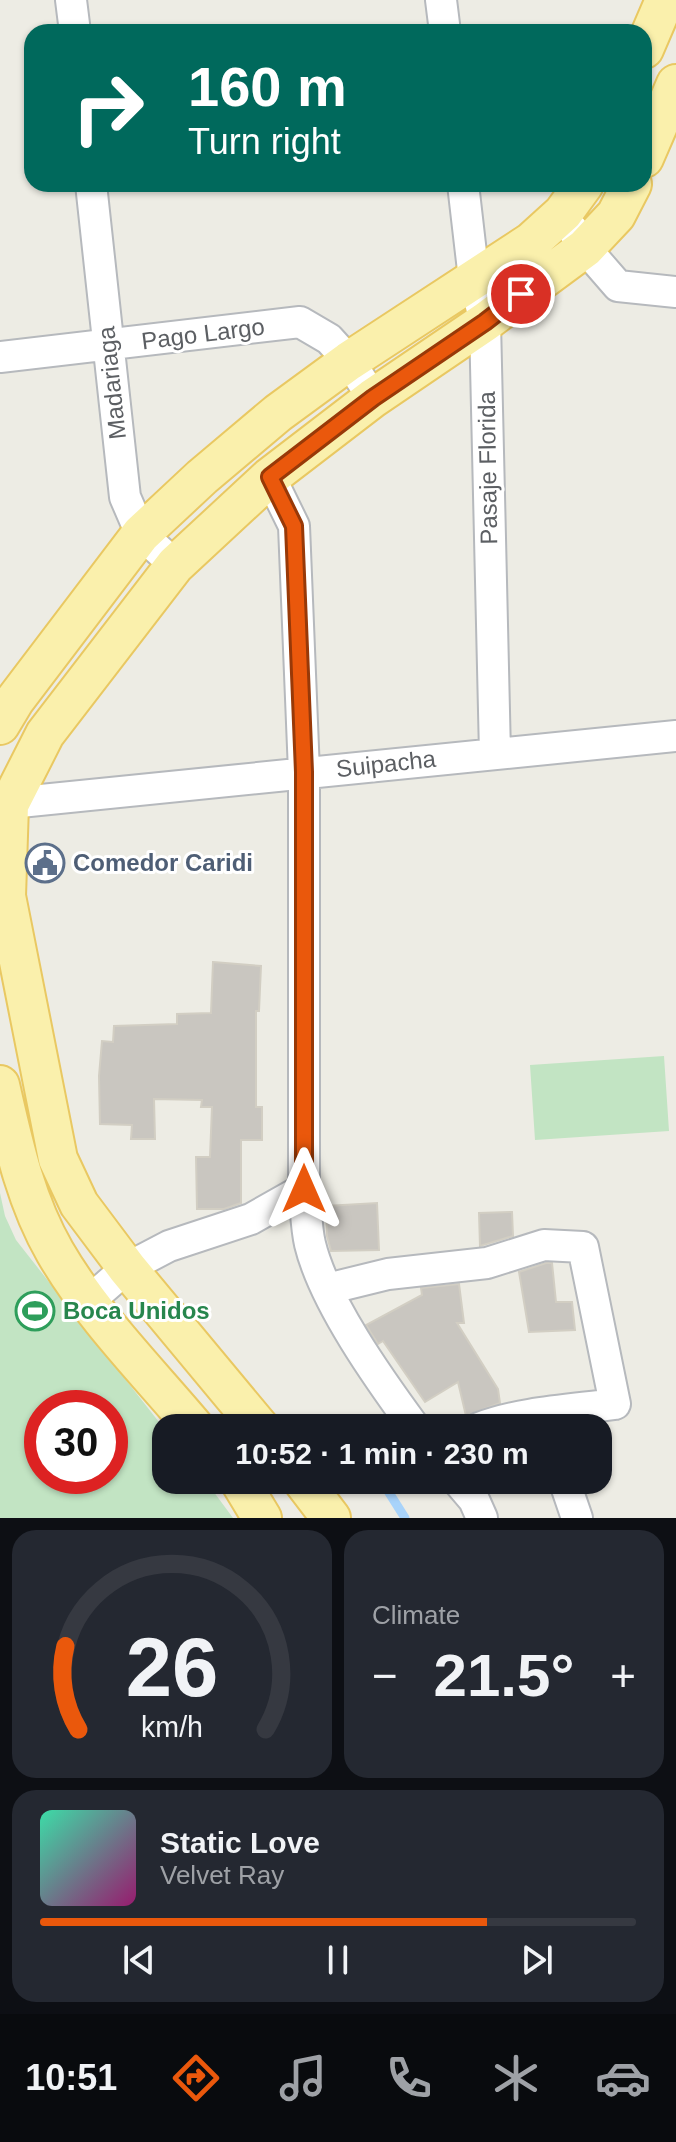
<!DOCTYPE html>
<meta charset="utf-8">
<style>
body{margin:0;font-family:Helvetica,sans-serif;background:#242831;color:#f1f3f6;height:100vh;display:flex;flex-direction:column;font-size:30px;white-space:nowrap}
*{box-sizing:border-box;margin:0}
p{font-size:26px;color:#9ea1a6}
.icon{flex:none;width:44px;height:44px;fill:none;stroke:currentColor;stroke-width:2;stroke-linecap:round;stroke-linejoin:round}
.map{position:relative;height:1518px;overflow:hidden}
.panel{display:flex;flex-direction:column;gap:12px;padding:12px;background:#0d0f14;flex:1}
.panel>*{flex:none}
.hud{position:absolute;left:24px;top:24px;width:628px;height:168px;border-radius:24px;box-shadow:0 2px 6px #0004;background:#00695c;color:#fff;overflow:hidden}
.speed{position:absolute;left:24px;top:1390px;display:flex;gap:16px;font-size:40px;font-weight:700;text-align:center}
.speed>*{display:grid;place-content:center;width:104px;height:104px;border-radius:50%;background:#171b24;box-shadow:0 2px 6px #0004;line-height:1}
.speed .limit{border:12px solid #d22;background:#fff;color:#111}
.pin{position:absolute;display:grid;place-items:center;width:68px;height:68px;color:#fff;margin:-34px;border:4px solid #fff;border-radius:50%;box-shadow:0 2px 8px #0007}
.me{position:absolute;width:88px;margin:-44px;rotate:0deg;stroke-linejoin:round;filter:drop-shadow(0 0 6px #0008)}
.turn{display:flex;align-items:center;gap:28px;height:168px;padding:0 32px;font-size:36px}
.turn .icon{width:104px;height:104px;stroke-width:2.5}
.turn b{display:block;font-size:56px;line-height:68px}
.big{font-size:60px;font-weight:700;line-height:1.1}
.panel .card{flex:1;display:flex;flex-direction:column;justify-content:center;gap:12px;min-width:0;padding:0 28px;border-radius:24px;background:#242831}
.panel .dial{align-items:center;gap:0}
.dial svg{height:208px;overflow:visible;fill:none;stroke:#363941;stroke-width:7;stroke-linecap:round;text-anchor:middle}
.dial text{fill:#f1f3f6;stroke:none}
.song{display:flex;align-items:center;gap:24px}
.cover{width:96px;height:96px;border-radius:12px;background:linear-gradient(135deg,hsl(160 70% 55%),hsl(320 70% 35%))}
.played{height:8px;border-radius:4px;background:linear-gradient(90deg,#ea580c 75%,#363941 75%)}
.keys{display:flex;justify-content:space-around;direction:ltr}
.heat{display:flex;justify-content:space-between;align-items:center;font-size:44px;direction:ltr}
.panel .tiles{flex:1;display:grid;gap:12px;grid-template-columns:1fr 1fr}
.card:last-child{grid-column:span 2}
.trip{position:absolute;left:152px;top:1414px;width:460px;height:80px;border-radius:24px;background:#171b24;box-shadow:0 2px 6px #0004;font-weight:700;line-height:80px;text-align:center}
.menu{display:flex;height:128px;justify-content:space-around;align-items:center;background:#090b0e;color:#9ea1a6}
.menu .icon{width:56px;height:56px}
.menu .selected{color:#ea580c}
.menu b{font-size:36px;color:#f1f3f6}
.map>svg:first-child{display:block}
</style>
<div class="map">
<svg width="676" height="1518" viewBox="0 0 676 1518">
<rect width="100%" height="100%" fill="#edece4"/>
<path fill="#c2e4c3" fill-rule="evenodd" d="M664,1056l5,75 -134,9 -5,-75z
M0,1193l5,23 11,24 150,191v49h39l28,38h-233zM110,1408v68h-68v-68z"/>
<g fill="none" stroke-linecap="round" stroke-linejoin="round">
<path stroke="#a8d3fa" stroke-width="9" d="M388,1491l17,27"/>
</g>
<path fill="#c9c6c0" stroke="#d2cec3" stroke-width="2" d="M213,962l48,4 -2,45h-3v96h6v33h-21v63l-17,6h-27l-1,-52h14l2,-50h-11l1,-7 -48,-1 1,40h-24l1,-14 -32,-1 -1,-48 3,-35 11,1 1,-16 63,-2v-10l34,-1z
M377,1203l2,47 -48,1 -4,-15 -1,-30z
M512,1212l1,24 -33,10 -1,-33z
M546,1263h6l4,39h16l3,28 -46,2 -10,-60z
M459,1284l5,39h-7l41,66 2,14 -34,13 -8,-34 -33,20 -42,-61 -5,3 -12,-19 56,-30 -1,-7z"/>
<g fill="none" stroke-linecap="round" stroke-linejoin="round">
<defs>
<path id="minor" d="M71,0l4,32
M441,0l4,32
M91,184l34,313 16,37 34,31
M463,184l11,95 11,43 10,432
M573,230l12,18 33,38 58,6
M0,357l300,-35 29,17 20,22 24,37
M270,477l24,49 10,246v417c2,18 2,38 6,55 14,58 69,135 105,184
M0,804l676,-68
M327,1289l61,-15 99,-11 57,-18 39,2 32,157c-45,6 -94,8 -136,24
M89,1301l38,-33 42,-22 82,-27 53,-30
M457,1480l17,20 8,18
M564,1480l13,38"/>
<path id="major" d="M644,49l21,-49
M644,158l32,-74
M0,725l15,-25 126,-166 61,-57 76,-64 71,-52 182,-119 32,-29 21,-29
M0,1085c13,57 25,115 55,167 37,64 93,120 140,176
M260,1428l-133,-160 -48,-64 -21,-45 -52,-263 3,-91 36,-71 130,-169 95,-88 103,-79 112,-76 100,-74 31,-33 16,-31
M239,1480l23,38
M302,1480l29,38"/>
</defs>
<use href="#minor" stroke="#b6b9bd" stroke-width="34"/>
<use href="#major" stroke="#e9c862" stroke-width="42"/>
<use href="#minor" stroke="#fff" stroke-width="30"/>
<use href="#major" stroke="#faf0ac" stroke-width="38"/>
</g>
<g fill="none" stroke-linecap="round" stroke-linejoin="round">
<defs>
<path id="route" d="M304,1189v-417l-10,-246 -24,-49 103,-79 112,-76 36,-28"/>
</defs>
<use href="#route" stroke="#983908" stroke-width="20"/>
<use href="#route" stroke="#ea580c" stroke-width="14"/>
</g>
<defs>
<symbol id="civic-ring" viewBox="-11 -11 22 22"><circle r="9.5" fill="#fff" stroke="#5c6f8a" stroke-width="1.5"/><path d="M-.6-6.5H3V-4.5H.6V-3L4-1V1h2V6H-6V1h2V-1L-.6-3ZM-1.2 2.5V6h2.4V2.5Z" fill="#5c6f8a"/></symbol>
<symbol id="stadium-ring" viewBox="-11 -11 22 22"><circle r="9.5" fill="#fff" stroke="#2e9e5b" stroke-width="1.5"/><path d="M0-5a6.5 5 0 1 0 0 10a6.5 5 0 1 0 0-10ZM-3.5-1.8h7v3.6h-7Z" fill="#2e9e5b"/></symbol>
</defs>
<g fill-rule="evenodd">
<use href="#civic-ring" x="23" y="841" width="44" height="44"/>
<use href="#stadium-ring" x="13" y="1289" width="44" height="44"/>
</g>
<g text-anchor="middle" stroke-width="6" stroke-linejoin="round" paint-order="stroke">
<g font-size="24" fill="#5c5f63" stroke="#fff">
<text transform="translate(203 334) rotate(-7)" y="8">Pago Largo</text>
<text transform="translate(112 383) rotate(-96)" y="8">Madariaga</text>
<text transform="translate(488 468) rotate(-91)" y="8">Pasaje Florida</text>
<text transform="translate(386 764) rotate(-6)" y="8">Suipacha</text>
</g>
<g font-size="24" font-weight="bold" fill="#4e5e75" stroke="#fff" text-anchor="start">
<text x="73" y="871">Comedor Caridi</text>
</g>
<g font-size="24" font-weight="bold" fill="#27864d" stroke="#fff" text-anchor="start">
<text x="63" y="1319">Boca Unidos</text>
</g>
</g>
</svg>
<div class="speed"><div class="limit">30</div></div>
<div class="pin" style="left:521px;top:294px;background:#d93025"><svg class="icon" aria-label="arrive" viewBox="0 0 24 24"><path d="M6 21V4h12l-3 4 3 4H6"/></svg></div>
<svg class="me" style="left:304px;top:1189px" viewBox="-20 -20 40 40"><path d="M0-17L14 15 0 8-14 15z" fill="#ea580c" stroke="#fff" stroke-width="4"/></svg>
<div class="trip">10:52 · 1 min · 230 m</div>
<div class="hud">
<div class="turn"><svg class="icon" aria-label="right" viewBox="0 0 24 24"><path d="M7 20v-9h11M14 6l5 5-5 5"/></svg><div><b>160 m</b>Turn right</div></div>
</div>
</div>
<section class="panel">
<div class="tiles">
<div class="card dial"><svg viewBox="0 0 100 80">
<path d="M14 69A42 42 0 1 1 86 69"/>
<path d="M14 69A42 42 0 0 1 9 37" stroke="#ea580c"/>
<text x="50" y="56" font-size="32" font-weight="700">26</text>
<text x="50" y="72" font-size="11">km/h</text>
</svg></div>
<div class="card"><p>Climate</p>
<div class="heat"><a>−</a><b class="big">21.5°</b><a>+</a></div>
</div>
<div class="card">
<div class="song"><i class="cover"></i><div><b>Static Love</b><p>Velvet Ray</p></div></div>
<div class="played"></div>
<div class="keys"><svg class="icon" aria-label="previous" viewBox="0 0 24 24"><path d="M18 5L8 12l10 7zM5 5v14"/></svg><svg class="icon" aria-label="pause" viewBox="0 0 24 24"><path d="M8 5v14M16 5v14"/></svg><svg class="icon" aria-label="next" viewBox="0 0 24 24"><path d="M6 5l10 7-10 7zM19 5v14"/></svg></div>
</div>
</div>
</section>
<nav class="menu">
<b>10:51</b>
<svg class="icon selected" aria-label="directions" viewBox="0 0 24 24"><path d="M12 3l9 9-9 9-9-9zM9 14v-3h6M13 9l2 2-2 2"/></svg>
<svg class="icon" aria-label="music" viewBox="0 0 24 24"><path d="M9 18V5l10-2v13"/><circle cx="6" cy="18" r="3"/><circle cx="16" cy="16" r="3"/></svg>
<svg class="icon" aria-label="phone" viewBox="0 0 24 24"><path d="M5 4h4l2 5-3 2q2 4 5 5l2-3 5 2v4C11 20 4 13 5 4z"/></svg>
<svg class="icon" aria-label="climate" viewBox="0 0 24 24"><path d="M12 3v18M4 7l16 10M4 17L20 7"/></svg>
<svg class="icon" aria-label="car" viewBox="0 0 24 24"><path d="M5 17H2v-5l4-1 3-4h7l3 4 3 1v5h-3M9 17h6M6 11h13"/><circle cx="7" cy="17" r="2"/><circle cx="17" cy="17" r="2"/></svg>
</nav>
